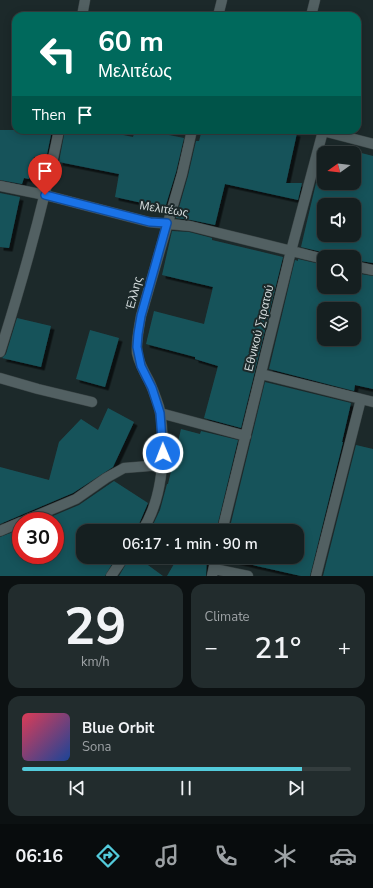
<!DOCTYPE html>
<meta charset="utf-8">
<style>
body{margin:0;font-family:"Nunito Sans",sans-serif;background:#222c2d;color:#f1f3f6;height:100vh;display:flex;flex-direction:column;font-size:15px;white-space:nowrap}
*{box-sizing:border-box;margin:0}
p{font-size:13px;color:#9da2a5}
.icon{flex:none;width:22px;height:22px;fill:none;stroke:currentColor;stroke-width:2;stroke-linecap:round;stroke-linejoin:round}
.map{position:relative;height:576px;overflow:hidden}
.sheet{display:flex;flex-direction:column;gap:8px;padding:8px;background:#0c1112;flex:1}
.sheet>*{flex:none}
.guide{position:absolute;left:12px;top:12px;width:349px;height:122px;border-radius:12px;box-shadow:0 2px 10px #0003,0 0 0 1px #343d3e;background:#00695c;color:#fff;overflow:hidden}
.needle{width:26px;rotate:255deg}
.controls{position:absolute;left:317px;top:146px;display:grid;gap:8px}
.controls a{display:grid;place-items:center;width:44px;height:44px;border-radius:8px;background:#151f20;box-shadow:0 2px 10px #0003,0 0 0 1px #343d3e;font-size:20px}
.speed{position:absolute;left:12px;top:512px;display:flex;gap:8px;font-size:20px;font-weight:700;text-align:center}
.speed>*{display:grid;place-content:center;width:52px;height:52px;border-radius:50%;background:#151f20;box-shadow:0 2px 10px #0003,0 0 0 1px #343d3e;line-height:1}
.speed .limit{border:6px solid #d22;background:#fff;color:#111}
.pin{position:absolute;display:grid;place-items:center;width:34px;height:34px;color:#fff;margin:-41px -17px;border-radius:50% 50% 50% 0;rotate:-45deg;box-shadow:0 0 4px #0007}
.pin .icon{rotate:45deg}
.me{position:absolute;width:44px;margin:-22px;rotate:359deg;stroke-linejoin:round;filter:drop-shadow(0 0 3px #0008)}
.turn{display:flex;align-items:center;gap:14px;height:84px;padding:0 20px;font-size:18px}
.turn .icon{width:52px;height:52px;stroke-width:2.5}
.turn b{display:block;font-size:28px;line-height:34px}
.then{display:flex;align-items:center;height:38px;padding:0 20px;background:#0003;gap:8px;font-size:15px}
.big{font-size:30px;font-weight:600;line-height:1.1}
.sheet .card{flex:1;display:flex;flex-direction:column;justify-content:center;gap:6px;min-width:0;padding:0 14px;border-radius:12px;background:#222c2d}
.sheet .dial{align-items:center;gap:0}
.dial b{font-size:52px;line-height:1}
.song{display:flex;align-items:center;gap:12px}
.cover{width:48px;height:48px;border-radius:6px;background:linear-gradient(135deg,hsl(350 70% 55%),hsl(220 70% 35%))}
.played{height:4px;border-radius:2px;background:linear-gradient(90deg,#53cbdb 85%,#343d3e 85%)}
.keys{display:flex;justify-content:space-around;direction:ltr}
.heat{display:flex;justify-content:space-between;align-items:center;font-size:22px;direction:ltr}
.sheet .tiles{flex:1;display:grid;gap:8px;grid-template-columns:1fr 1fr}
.card:last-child{grid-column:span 2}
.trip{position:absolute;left:76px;top:524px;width:228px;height:40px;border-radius:12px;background:#151f20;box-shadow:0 2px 10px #0003,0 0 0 1px #343d3e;font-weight:600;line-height:40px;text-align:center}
.tab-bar{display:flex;height:64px;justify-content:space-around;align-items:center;background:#080c0d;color:#9da2a5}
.tab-bar .icon{width:28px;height:28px}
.tab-bar .current{color:#53cbdb}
.tab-bar b{font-size:18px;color:#f1f3f6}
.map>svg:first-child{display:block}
</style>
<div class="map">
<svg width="373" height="576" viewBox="0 0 373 576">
<defs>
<filter id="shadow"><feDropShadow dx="3.5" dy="3.5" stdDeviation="0" flood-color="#0009"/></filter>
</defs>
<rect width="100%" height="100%" fill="#1c292a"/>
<path fill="#19535a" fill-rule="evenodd" filter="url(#shadow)" d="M0,130h52l-6,29 -12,-2 -5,22 -5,-1 -2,6 -22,-4z
M65,130h34l34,7 2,-7h9l40,8 -8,34 -11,36 -50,-11 4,-23 -60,-12z
M202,130h82l13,3 -11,50h16l-4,17 -73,-16 -10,41 -24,-5 -15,-2 12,-42 8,-35h3z
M334,146l39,10v107l-19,-3v-3h-24l-4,-4 -25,-6 15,-64h38v-30h-21zM324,205h30v30h-30z
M0,193l20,4 -11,51 -9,-1z
M172,231l17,1 23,6v2l71,17 -42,171 -37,-10 14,-52 -23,-7v-2l-49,-13 8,-33 50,13 9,-37 -51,-12z
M298,259l26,6v22h30v-14l19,3v113l-18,-4 -1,6 -85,-22 26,-109 3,1zM324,309h30v30h-30z
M17,318l34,8 -10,41 -39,-9 4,-4z
M90,330l29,8 -14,49 -29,-8z
M265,382l86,21 -9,39h1l-33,134h-9l-79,-18v-1h75v-26h-68z
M108,408l26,14 -21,45 -40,26 -73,31v-57l49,13 10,-38 22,-23 17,11z
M181,429l19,5 1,-3 37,9 -22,91h-66l10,-21 7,-26h1z
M356,445l17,4v127h-50z
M114,481l34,22 -12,28h-53v26h33l-11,19h-105v-39l21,-8v26h34v-34h-14l38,-16z
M130,557h7l26,19h-44z
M178,557h29l-1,19h-39z"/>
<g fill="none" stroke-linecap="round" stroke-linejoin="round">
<defs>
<path id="minor" d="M82,16l3,-16
M218,16l4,-16
M311,16l4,-16
M0,186l45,9 104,27 41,4 134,33
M354,266l19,4
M0,352c23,-73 44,-147 59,-222
M261,374l112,28
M0,378l38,11 54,13
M160,413l86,23
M24,521l52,-22 30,-21 18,-10 38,-3
M0,531l21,-9
M142,531c17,-26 21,-57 21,-88 -1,-12 -1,-25 -4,-36 -3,-9 -6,-18 -10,-26 -5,-9 -10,-18 -12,-28 -1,-13 2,-25 4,-37l41,-142 10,-44
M222,531l69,-280 32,-120 50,13
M214,569l34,7
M111,576l13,-19
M212,576l4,-19
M316,576l45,-177"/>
</defs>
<use href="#minor" stroke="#3b4546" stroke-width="11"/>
<use href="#minor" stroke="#526062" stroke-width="10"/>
</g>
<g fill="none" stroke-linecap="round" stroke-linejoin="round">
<defs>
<path id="route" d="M45,195l105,27 17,1 -26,93 -3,18 -1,13 4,19 11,22 8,25 3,40"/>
</defs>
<use href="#route" stroke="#114b97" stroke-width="10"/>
<use href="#route" stroke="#1a73e8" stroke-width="7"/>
</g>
<g text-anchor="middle" stroke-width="4" stroke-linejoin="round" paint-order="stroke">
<g font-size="12" fill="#d0d8d9" stroke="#1c292a">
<text transform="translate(164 209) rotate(9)" y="4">Μελιτέως</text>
<text transform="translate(134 293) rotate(-75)" y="4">Έλλης</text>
<text transform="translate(259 328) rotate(-76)" y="4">Εθνικού Στρατού</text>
</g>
</g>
</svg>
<div class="controls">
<a><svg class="needle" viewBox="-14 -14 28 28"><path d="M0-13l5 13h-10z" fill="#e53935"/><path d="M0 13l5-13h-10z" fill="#9da2a5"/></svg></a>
<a><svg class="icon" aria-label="sound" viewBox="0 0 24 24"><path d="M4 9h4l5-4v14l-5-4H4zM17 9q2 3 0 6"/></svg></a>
<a><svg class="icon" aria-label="search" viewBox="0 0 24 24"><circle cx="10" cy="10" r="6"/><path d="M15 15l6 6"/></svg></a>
<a><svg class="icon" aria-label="layers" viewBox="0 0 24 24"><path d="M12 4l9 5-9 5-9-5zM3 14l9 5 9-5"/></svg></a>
</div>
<div class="speed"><div class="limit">30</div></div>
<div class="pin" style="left:45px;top:195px;background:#d93025"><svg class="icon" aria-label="arrive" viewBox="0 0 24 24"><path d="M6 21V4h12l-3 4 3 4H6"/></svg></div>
<svg class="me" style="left:163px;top:453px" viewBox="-20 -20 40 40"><circle r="17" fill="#1a73e8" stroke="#fff" stroke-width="3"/><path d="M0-11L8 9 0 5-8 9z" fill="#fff"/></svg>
<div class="trip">06:17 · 1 min · 90 m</div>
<div class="guide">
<div class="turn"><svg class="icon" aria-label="left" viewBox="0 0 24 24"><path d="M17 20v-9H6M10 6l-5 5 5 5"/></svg><div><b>60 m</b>Μελιτέως</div></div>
<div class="then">Then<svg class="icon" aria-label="arrive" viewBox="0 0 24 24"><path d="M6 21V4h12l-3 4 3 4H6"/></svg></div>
</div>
</div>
<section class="sheet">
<div class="tiles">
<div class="card dial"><b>29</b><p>km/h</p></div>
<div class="card"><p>Climate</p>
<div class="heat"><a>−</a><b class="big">21°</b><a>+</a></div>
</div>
<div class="card">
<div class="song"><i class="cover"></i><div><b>Blue Orbit</b><p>Sona</p></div></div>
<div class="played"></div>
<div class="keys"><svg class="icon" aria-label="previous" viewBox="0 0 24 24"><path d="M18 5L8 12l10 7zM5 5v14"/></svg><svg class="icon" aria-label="pause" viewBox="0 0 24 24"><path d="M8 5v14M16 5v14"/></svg><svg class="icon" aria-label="next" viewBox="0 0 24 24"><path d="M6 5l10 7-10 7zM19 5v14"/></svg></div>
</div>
</div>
</section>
<nav class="tab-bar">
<b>06:16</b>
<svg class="icon current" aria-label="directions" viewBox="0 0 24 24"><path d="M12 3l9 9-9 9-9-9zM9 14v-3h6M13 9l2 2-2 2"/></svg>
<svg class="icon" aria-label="music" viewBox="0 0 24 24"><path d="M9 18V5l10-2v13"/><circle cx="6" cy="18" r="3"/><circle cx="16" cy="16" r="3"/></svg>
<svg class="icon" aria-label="phone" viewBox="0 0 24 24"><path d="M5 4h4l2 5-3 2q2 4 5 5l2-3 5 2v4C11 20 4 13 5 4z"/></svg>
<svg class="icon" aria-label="climate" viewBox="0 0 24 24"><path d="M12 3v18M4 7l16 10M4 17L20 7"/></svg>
<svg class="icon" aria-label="car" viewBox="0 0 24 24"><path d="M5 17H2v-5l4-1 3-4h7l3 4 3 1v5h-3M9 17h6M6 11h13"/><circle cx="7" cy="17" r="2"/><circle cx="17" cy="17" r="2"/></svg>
</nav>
